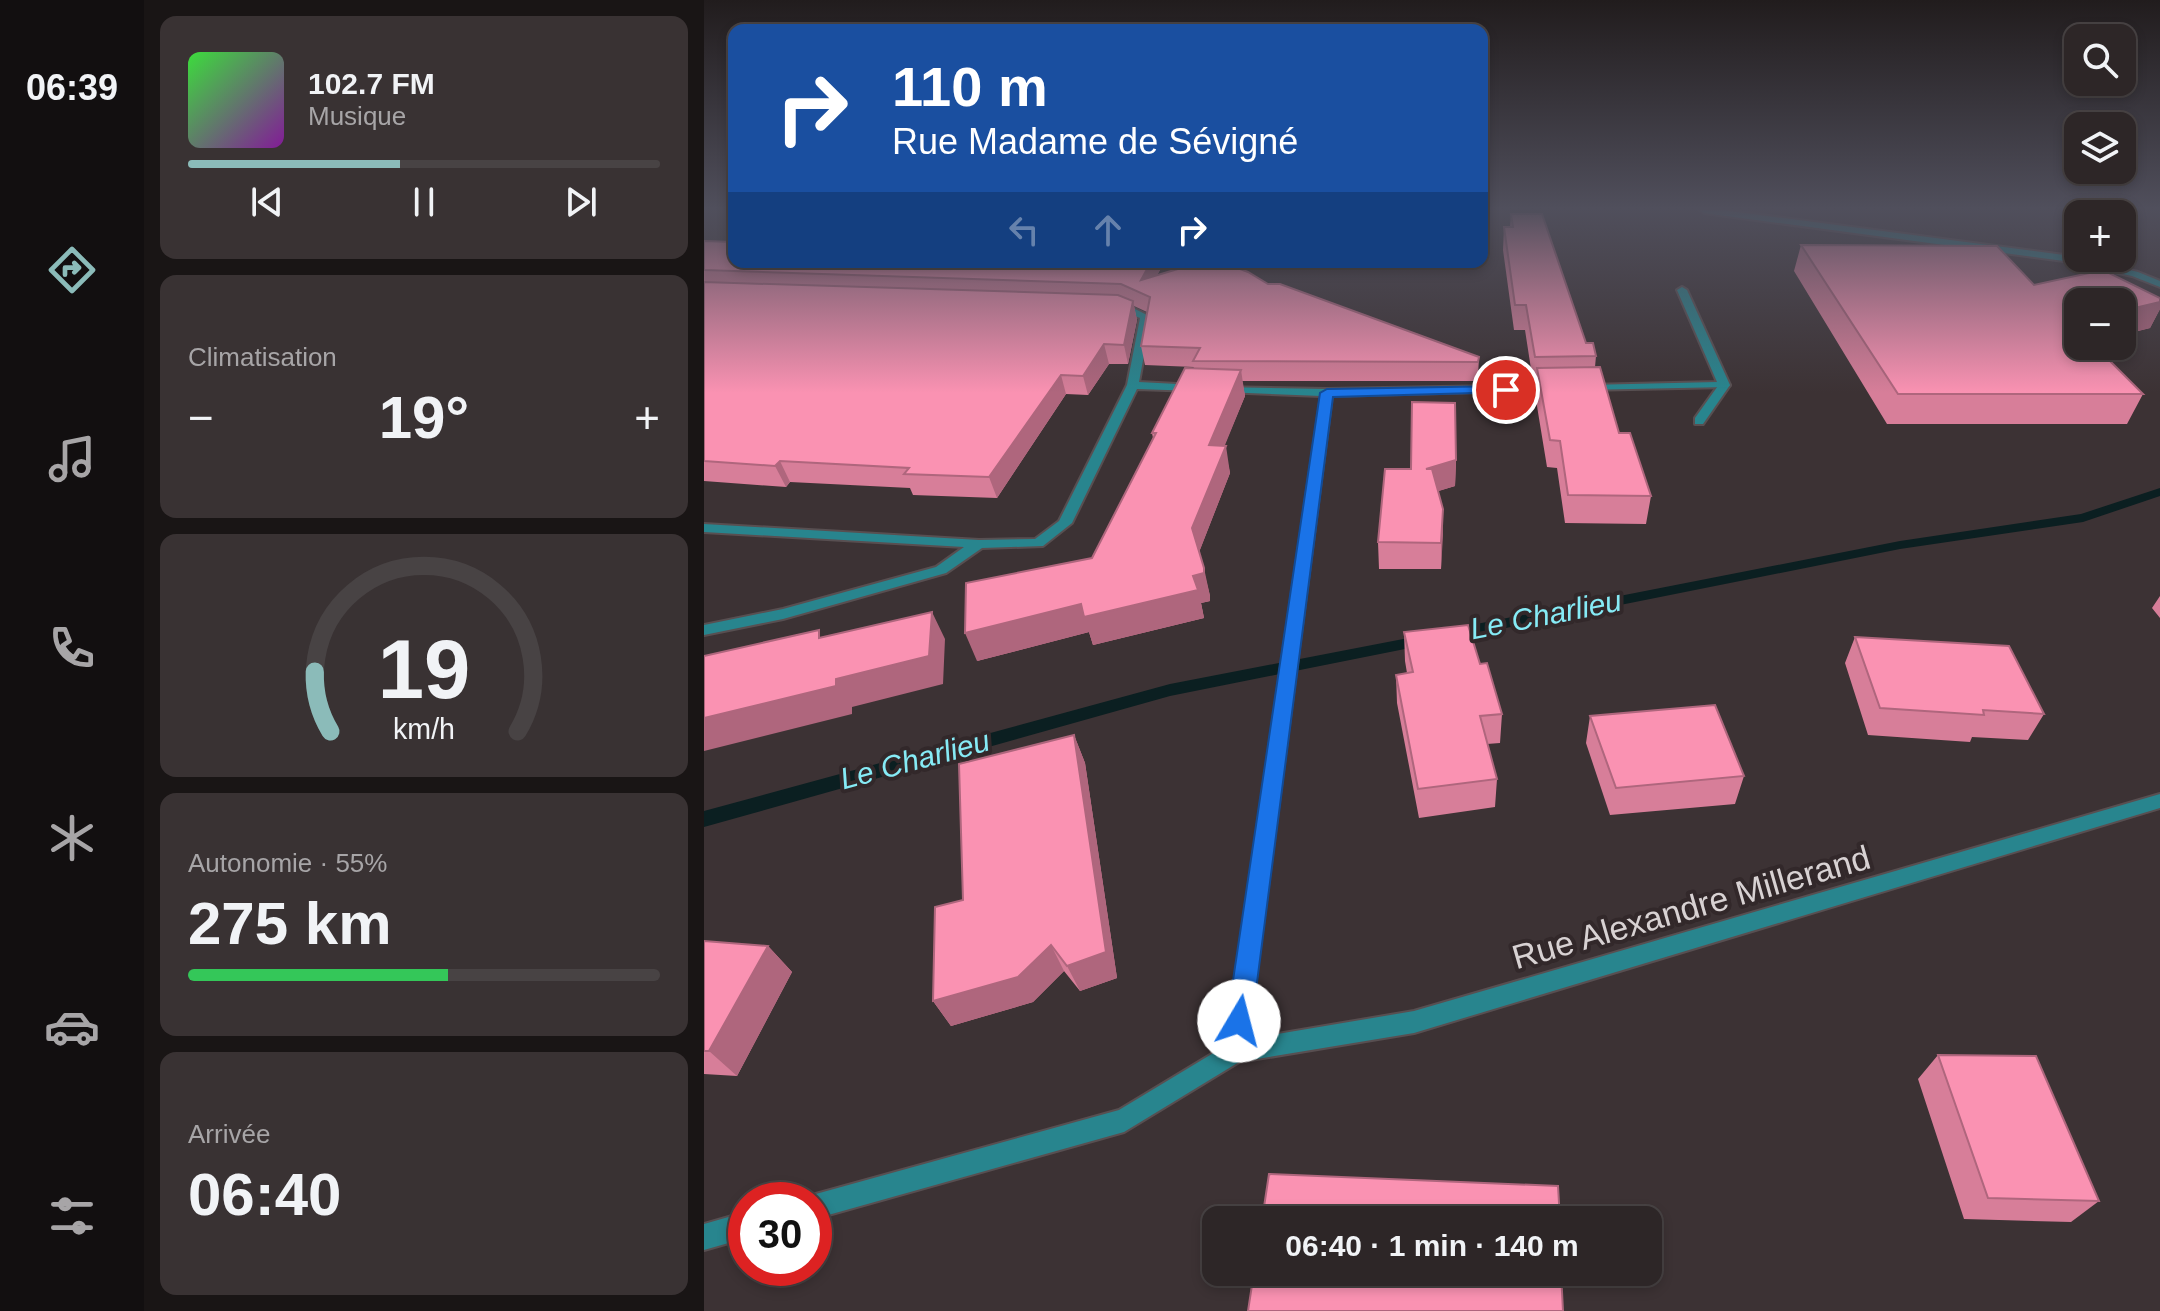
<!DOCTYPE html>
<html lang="fr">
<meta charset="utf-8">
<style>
body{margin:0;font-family:Arial,sans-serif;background:#393233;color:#f1f3f6;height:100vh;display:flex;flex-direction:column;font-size:30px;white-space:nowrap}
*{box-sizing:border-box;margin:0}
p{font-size:26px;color:#a7a5a7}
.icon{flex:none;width:44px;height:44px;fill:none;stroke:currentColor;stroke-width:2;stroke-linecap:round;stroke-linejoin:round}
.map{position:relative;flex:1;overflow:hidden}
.details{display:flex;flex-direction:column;gap:16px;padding:16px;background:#191515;width:560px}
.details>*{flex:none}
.hud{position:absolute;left:24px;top:24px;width:760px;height:244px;border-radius:16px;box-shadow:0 4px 12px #0003,0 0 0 2px #484344;background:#1a4fa0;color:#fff;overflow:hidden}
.fabs{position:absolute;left:1360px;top:24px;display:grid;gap:16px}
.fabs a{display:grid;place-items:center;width:72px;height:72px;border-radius:16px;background:#2d2627;box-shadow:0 4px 12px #0003,0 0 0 2px #484344;font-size:40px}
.speed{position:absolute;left:24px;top:1182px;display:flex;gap:16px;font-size:40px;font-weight:700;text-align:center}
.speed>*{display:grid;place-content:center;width:104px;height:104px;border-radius:50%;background:#2d2627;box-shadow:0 4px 12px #0003,0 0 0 2px #484344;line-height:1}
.speed .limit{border:12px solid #d22;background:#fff;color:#111}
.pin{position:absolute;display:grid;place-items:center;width:68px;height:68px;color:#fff;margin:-34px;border:4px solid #fff;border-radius:50%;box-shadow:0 2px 8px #0007}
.me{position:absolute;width:88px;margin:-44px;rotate:8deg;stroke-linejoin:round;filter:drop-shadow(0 0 6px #0008)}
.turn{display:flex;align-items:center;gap:28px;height:168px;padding:0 32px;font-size:36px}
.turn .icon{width:104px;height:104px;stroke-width:2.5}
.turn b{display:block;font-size:56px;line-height:68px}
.lanes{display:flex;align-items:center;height:76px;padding:0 32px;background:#0003;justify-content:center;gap:40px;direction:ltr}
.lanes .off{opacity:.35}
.big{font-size:60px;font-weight:700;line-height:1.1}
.details .widget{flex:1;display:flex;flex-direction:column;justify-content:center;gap:12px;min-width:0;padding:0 28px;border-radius:16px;background:#393233}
.details .dial{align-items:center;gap:0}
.dial svg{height:208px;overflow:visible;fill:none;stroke:#484344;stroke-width:7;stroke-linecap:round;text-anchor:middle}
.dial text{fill:#f1f3f6;stroke:none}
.song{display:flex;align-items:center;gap:24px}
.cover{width:96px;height:96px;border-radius:12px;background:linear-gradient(135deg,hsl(120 70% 55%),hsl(290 70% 35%))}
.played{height:8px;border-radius:4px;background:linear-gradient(90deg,#8bbbb9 45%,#484344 45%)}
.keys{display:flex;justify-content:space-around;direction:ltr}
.heat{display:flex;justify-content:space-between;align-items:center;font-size:44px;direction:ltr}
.charge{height:12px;border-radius:6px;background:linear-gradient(90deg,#34c759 55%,#484344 0)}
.trip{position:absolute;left:498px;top:1206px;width:460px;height:80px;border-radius:16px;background:#2d2627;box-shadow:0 4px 12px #0003,0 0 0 2px #484344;font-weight:700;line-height:80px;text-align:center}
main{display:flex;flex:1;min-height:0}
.dock{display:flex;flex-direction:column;width:144px;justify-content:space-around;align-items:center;background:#120f10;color:#a7a5a7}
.dock .icon{width:56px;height:56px}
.dock .current{color:#8bbbb9}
.dock b{font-size:36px;color:#f1f3f6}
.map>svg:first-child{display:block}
</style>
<main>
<nav class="dock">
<b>06:39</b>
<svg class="icon current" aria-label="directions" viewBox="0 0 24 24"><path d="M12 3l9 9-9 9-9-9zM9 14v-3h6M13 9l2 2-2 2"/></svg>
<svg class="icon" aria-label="music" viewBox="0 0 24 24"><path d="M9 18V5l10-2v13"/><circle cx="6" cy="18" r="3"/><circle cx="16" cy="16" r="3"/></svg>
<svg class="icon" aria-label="phone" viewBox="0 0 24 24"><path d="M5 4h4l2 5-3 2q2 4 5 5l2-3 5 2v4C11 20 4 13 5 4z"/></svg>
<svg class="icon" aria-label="climate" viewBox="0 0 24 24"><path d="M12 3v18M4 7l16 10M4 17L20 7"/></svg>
<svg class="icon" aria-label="car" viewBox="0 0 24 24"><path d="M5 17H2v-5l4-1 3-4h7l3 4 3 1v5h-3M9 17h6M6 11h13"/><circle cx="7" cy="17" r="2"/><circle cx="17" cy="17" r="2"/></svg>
<svg class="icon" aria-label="filters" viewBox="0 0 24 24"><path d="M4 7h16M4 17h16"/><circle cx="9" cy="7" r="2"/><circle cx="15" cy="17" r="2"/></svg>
</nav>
<section class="details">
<div class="widget">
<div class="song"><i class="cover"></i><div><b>102.7 FM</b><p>Musique</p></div></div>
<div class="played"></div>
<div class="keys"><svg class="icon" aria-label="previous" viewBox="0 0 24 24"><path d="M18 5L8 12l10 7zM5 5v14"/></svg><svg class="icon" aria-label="pause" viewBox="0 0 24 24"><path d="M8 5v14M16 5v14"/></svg><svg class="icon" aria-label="next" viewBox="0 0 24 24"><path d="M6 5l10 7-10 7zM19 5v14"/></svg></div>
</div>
<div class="widget"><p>Climatisation</p>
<div class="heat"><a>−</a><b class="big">19°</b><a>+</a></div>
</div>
<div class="widget dial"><svg viewBox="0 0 100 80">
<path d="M14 69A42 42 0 1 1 86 69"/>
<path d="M14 69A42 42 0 0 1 8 46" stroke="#8bbbb9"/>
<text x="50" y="56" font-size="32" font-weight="700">19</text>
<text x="50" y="72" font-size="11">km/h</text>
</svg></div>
<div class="widget"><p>Autonomie · 55%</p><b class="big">275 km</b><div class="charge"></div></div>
<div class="widget"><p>Arrivée</p><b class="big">06:40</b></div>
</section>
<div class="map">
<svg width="1456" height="1311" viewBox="0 0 1456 1311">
<rect width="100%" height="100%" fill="#3c3234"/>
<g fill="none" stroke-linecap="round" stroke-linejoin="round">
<path fill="#0b1f21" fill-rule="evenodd" d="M1456,488v8l-77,26 -183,27 -449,90 -8,-5 8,-5 449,-88 181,-27z
M720,635l8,5 -2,4 -260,52 -466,131v-16l466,-127z"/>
<defs>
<path id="service" d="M1020,382l6,3 -27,39h-8v-6l25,-35z"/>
<path id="minor" d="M996,210h22l342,45 74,17 22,9v6l-28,-11 -68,-15 -360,-48z
M978,287l5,3 43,95 -2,2 -145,3v-4l4,-1 130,-3 -40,-92z
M405,306h20l22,11 -12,65 57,3 6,3 -6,3 -59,-2 -65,134 -29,23 -61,2 -36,25 -163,46 -79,16v-10l79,-16 153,-42 28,-20 -260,-15v-8l275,16 56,-1 24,-18 68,-136 13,-67 -17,-7 -14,-1z
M851,385l4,1v4l-227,6 -84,643 166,-28 746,-217v14l-746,225 -175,29 -115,70 -310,87v-19h-10l1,-3 314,-87 106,-64 96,-650 -98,-4 -4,-1v-4l108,2z
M42,1212v26l-42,12v-26z"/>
</defs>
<use href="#service" stroke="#584f51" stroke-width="4"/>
<use href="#minor" stroke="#584f51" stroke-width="4"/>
<use href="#service" fill="#28858e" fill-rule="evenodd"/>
<use href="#minor" fill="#28858e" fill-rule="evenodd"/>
</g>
<path fill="#d77e99" d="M807,214l75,129 10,13 -1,11 24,66 32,63 -5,28 -81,-1 -8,-55 -10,-1 -12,-73 1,-12h-3l-8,-52h-11l-11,-80 1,-23h6z
M0,241l30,21h424l2,8 -3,5 111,9 211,73 -1,20 -1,4h-235l3,15 -21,50 6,27 -31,79 11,44v5l-9,2 3,15 -111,27 -4,-13 -112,29 115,-103 61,-120 -1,-5 42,-66 -49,-2 -4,-19 6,-34 -13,-6 3,14 -9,44h-19l-21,31 -22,-1 -69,104 -84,-3 -3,-7 -120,-6 -4,5 -82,-6z
M1097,245l196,1 37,39 69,-15 57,28v11l-10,19 -28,7v-33h-44v44h17l48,48 -16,30h-240l-93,-153z
M752,460l-1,26 -17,5 5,18 -2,60h-62l-1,-27 33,-73z
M1456,596v22l-8,-10z
M700,632l76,32 22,50 -2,29 -13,1 10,35 -2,28 -76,11 -22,-115 -1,-28 11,-2 -2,-12z
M1151,637l189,77 -16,26 -56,-3 -2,5 -102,-7 -23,-72z
M886,716l154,60 -9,28 -125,11 -24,-72z
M370,735l11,28 32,215 -37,13 -16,-20 -31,31 -82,24 -18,-25 30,-101z
M0,941l64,5 24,26 -55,104 -33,-2z
M1234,1055l161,146 -28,21 -107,-3 -46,-140z"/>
<path fill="#af667d" d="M447,262h7l2,8 -14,25 -5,-15z
M429,301l4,19 -9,44 -4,-19z
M1456,302v7l-10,19 -28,7v-24z
M400,344l5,20 -21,31 -5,-19z
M537,370l4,26 -31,76 -5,-27z
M357,375l5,19 -69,104 -8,-21z
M522,446l4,27 -32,82 -6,-27z
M752,460l-1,26 -29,9v-26z
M76,461l10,21 -4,5 -11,-21z
M739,509v26l-2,34v-26z
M500,568l6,28v5l-9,2 3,15 -111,27 -4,-13 -112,29 -12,-28 228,-57z
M228,612l13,27 -2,45 -91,23v7l-148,37v-33l132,-39z
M370,735l11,28 32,215 -37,13 -13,-25z
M347,945l13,26 -31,31 -82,24 -18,-25z
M64,946l24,26 -55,104 -28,-25z"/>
<path fill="#fa92b2" stroke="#af667d" stroke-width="2" d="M807,214h31l44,129h7l3,13 -61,1 -9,-52h-11l-11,-78h9z
M0,241l30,1v20h417l-10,18 60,-18h21l26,10 20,12h12l199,73 -1,5 -285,-1 7,-13 -59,-2 9,-49 -29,-13 -417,-14z
M1097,245l196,1 37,39 69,-15 57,28v4l-38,9v-9h-44v19l-6,1 6,7v17h17l48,48h-245z
M0,282l414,13 15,6 -9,44 -20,-1 -21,32 -22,-1 -72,102 -85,-3 5,-6 -129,-7 -5,5 -71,-5z
M896,367l19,66h11l21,63 -83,-1 -8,-54 -10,-1 -13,-72z
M481,368l56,2 -32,75 17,1 -34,82 12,40v5l-11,3 5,14 -114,27 -3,-13 -116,29 1,-50 126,-25 64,-125h-4z
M708,402l43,1 1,57 -30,9h6l11,40 -2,34 -63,-1 7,-73h26z
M228,612l-3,44 -93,23v7l-132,32v-62l115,-26v8z
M764,625l12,39 7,-1 15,51 -22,2 17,63 -79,10 -22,-114 17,-3 -9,-40z
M1151,637l154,9 35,68 -61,-4 1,5 -104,-7z
M1011,705l29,71 -128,12 -26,-72z
M370,735l32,217 -39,14 -16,-21 -33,32 -85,24 2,-94 28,-7 -4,-136z
M0,941l64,5 -59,105h-5z
M1234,1055l98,1 63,145 -111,-3z
M565,1174l289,12 2,34h-298z
M550,1272h307l2,39h-315z"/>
<linearGradient id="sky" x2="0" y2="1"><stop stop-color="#211c1d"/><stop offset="0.53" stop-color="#504f5c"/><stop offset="1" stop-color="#504f5c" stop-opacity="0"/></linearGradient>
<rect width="1456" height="393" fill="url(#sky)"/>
<path fill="#1a73e8" stroke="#114b97" stroke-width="2" d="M802,386l5,1v5l-178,5 -81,624 -4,8 -9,4 -8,-4 -4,-8 93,-628 7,-4z"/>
<g text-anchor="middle" stroke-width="8" stroke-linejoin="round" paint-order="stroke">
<g font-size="30" font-style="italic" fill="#86ebf6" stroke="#32282a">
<text transform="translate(842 615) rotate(-11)" y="10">Le Charlieu</text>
<text transform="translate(211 760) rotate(-15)" y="10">Le Charlieu</text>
</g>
<g font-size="34" fill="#d8d2d3" stroke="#32282a">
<text transform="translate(987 907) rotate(-16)" y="12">Rue Alexandre Millerand</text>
</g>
</g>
</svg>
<div class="fabs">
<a><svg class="icon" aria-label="search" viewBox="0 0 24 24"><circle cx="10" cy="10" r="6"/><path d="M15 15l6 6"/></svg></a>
<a><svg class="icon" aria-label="layers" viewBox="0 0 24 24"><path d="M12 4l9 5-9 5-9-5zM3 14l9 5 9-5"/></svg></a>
<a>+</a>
<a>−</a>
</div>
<div class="speed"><div class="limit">30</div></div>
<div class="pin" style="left:802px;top:390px;background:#d93025"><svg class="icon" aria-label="arrive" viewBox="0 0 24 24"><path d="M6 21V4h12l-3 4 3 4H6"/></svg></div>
<svg class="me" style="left:535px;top:1021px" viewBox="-20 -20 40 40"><circle r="19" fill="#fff"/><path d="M0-13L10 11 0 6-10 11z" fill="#1a73e8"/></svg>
<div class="trip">06:40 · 1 min · 140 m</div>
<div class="hud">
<div class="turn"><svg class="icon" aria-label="right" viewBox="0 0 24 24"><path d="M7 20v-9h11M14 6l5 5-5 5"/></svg><div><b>110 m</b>Rue Madame de Sévigné</div></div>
<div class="lanes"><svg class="icon off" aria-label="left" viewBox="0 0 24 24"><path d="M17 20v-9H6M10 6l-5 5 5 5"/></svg><svg class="icon off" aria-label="ahead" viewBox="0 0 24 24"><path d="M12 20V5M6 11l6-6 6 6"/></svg><svg class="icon" aria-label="right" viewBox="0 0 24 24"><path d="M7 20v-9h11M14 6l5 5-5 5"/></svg></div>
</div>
</div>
</main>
